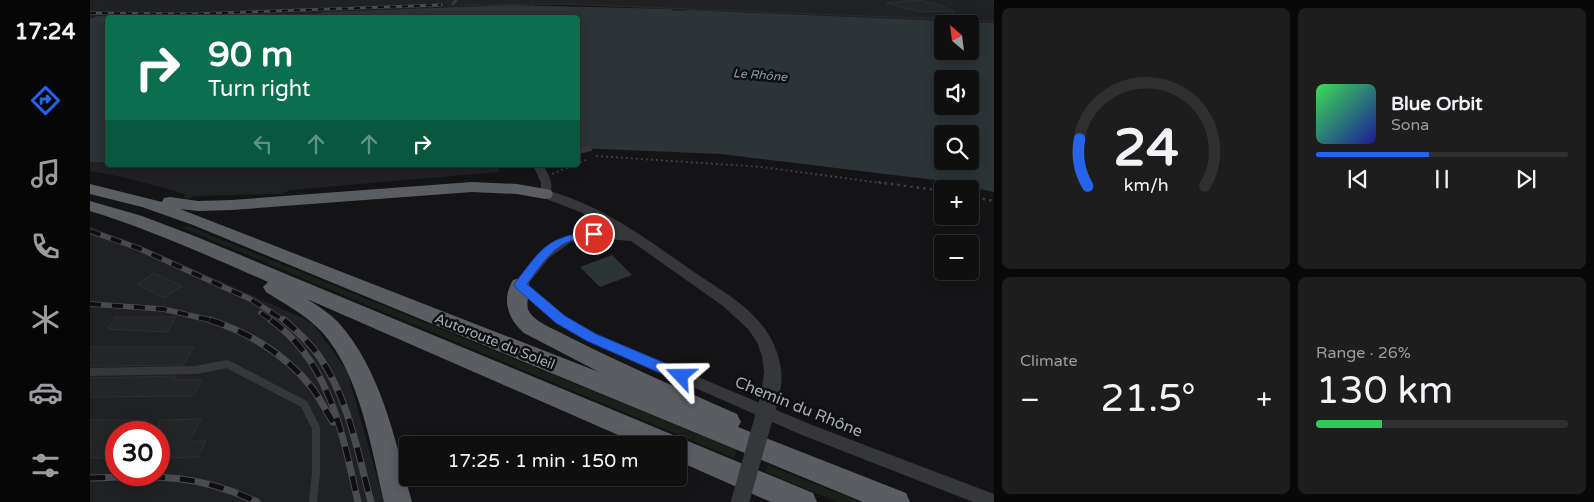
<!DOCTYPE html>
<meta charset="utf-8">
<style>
body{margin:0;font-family:"Varela Round",sans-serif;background:#1d1d1e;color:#f1f3f6;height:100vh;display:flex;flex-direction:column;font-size:19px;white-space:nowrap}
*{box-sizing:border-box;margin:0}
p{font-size:16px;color:#9b9c9f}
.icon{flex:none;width:28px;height:28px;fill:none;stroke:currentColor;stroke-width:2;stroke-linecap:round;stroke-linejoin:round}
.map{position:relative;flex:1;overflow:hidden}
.drawer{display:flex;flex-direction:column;gap:8px;padding:8px;background:#080809;width:600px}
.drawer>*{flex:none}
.hud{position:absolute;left:15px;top:15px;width:475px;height:152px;border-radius:5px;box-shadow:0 2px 12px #0003,0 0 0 1px #2f2f30;background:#0b6e4f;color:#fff;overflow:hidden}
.needle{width:32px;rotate:332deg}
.buttons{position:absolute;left:844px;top:15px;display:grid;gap:10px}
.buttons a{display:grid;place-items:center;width:45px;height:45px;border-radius:5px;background:#0f0f10;box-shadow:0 2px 12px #0003,0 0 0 1px #2f2f30;font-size:25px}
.speed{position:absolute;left:15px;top:421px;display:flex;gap:10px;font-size:25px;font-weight:700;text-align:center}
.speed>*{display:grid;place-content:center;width:65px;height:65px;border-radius:50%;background:#0f0f10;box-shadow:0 2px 12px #0003,0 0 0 1px #2f2f30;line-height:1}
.speed .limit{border:8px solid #d22;background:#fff;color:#111}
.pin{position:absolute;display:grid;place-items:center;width:42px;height:42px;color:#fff;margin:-21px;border:2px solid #fff;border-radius:50%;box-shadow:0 1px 5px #0007}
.me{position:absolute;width:55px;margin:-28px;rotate:293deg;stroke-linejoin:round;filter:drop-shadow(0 0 4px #0008)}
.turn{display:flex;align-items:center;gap:18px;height:105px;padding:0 20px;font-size:22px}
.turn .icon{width:65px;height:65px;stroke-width:2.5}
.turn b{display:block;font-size:35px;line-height:42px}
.lanes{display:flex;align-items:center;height:48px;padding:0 20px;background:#0003;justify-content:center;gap:25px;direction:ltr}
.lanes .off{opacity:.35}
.big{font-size:38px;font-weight:600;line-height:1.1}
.drawer .widget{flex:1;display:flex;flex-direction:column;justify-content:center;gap:8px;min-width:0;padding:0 18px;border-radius:8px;background:#1d1d1e}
.drawer .dial{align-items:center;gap:0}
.dial svg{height:130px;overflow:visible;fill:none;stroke:#2f2f30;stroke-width:7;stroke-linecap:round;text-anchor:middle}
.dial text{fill:#f1f3f6;stroke:none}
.song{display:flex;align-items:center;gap:15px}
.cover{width:60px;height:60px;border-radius:8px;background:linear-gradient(135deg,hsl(130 70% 55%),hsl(240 70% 35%))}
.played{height:5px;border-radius:2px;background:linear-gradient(90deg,#2563eb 45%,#2f2f30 45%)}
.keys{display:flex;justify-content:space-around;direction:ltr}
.heat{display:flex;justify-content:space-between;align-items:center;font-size:28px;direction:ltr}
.charge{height:8px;border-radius:4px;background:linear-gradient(90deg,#34c759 26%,#2f2f30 0)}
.drawer .tiles{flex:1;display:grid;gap:8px;grid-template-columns:repeat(2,1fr)}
.trip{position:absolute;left:309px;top:436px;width:288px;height:50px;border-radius:5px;background:#0f0f10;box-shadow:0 2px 12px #0003,0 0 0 1px #2f2f30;font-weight:600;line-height:50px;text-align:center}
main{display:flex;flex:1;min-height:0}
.tabs{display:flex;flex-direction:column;width:90px;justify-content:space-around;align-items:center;background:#060606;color:#9b9c9f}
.tabs .icon{width:35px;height:35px}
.tabs .active{color:#2563eb}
.tabs b{font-size:22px;color:#f1f3f6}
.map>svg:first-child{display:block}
</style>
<main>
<nav class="tabs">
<b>17:24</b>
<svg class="icon active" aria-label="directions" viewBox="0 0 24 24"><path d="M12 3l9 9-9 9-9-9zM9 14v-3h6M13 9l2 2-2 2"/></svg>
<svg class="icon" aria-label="music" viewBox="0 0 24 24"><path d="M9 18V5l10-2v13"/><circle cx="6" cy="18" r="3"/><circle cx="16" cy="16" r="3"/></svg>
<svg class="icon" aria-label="phone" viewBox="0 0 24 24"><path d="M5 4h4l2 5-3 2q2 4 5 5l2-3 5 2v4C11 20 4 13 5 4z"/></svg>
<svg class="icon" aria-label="climate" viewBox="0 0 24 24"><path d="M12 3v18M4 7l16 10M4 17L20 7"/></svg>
<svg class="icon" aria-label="car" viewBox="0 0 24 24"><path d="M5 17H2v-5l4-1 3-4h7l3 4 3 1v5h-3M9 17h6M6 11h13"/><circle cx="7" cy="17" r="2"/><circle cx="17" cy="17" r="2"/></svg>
<svg class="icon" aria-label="filters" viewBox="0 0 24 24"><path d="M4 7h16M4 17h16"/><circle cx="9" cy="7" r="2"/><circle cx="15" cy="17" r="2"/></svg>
</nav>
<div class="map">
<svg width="904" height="502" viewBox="0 0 904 502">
<rect width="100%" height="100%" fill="#141416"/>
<path fill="#202123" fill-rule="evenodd" d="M0,0h904v23l-305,-13 -15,1 -4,-2 -102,-4h-56l-189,7 -19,6h-56l-7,-3 -83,2 -60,-1 -8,3z
M0,162h17l1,3h391v7l-209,18 -9,4 -87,2 -6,3 -5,-2 3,-2 -18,-6 -45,-12 -33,-6z
M0,227l50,18 165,74 9,6 33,46 37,131h-294zM26,432h43v43h-43z"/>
<path fill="#1b201b" d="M98,226l549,224 -3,8 -551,-230z
M678,465l92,37h-23l-71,-30z"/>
<path fill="#2c3438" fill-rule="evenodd" d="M422,5l159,4 3,2 15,-1 305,13v169l-59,-12 -214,-26 -143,-6v-130h-274l19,-6zM852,24h28v27h-28zM852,79h28v27h-28zM852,134h28v27h-28z
M8,16l59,1 -49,1 -1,144h-17v-143z
M522,255l20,20 -32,12 -20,-20z"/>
<path fill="#242527" stroke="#2e2f31" d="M829,0l14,3 21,8 -34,1 -34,-9z
M64,273l28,13 -18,12 -27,-14z
M26,317h60l-9,15 -60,-3z
M0,347h104l-11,18 -93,1z
M87,376l-3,4h28l-9,16 -103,1v-19z
M111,419l-11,22h16l-8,16 -39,1v-38z
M0,420h58l-8,12h-24v26h-26z"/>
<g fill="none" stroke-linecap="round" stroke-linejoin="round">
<path stroke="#3c3e41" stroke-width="1" stroke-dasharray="1 2" stroke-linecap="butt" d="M903,0l1,2
M371,5l103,-1 430,17"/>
<path stroke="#3c3e41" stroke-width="2" stroke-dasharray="2 3" stroke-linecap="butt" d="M506,156l166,11 126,17
M462,174l34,-14"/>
<path stroke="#3c3e41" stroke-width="2.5" stroke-dasharray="2.5 4" stroke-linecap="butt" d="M788,182l64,9
M880,196l24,5"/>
<path stroke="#36373a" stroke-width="3" d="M363,4l3,-4"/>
<path stroke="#36373a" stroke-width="8" d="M0,372l106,-2 31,-6 77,40 12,24v45l-3,29"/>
<path fill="#36373a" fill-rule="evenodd" d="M499,146l3,1v4l-14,3v-6z
M443,165h10c6,10 12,20 6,31h-8l-1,-2 1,-11z
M430,281l4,1 41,34 31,18 216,91 182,69v8h-21l-171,-67 -216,-95 -31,-18 -39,-34 -2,-3 2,-3z"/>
<path fill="#36373a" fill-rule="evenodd" d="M455,190c56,14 103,50 149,82 25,17 53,32 71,57 14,20 23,50 11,72l-6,2 -6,-2 -3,-5 3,-24 -2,-16 -5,-14 -9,-13 -25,-23 -92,-65 -37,-3 -23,4 -22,16 -24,30h-10l-2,-3 2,-3c30,-38 50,-56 101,-51l-36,-19 -39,-15 -2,-3z"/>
<path fill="#5a5d62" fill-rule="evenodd" d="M382,182l45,2 34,6 2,4 -2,4 -6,1 -28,-5 -45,-2 -240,18 -34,1 -18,-2 419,163 -75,-39c-16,-14 -23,-33 -11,-53l7,-2 7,2c6,10 -4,24 3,33 8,11 27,17 39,24 55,28 112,52 168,77l4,8 -3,5 168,66 4,9h-47l-670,-277 -51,-18 -52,-13v-10l72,18 2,-4 6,-1 28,4 34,-1z
M0,201l52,15 55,21 616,256 4,9h-46l-93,-41v-16h-37l-334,-146c11,7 22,14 31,23 44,49 57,119 74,180h-28c-13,-54 -24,-128 -62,-170 -16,-17 -37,-28 -56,-40l-3,-5 5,-5c-59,-26 -117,-52 -178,-71z"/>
<defs>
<path id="rail-far2" d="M0,13l104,1 247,-9"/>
<path id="rail-far1" d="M0,231l48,17 112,51 35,22
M0,304l73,5 51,12
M171,313l12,8"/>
<path id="rail" d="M120,320c40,13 76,35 103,69 7,10 13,22 20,33
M181,320c59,42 72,116 87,182
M194,320c14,12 27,24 37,39 28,42 37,95 50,143
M0,478c66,-2 106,-5 167,24"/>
</defs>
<use href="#rail-far2" stroke="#494b4f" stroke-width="3"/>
<use href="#rail-far1" stroke="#494b4f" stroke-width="5.5"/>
<use href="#rail" stroke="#494b4f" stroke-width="7"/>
<use href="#rail-far2" stroke="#0f0f11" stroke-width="2" stroke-dasharray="6" stroke-linecap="butt"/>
<use href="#rail-far1" stroke="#0f0f11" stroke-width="4" stroke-dasharray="11" stroke-linecap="butt"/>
<use href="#rail" stroke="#0f0f11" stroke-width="5" stroke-dasharray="15" stroke-linecap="butt"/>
<path stroke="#36373a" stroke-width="18" d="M650,502l30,-106"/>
</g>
<path fill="#2563eb" stroke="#184099" d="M504,231l4,1 1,2 -1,3c-8,2 -17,2 -24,3 -21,5 -35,28 -47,44l38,32 31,18 90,38 2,4 -2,4 -5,2 -5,-2 -89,-39 -31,-18 -40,-35 -2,-3 2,-3c27,-36 32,-45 78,-51z"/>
<g text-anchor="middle" stroke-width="5" stroke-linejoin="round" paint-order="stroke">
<g font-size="12" font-style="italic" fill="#819eac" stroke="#0f0f11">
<text transform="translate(670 75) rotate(4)" y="4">Le Rhône</text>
</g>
<g font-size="14" fill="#a7adb5" stroke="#0f0f11">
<text transform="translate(405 341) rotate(22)" y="5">Autoroute du Soleil</text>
</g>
<g font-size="16" fill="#a7adb5" stroke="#0f0f11">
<text transform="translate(709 406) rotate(22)" y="6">Chemin du Rhône</text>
</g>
</g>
</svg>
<div class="buttons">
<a><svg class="needle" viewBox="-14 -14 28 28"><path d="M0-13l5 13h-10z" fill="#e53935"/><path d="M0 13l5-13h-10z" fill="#9b9c9f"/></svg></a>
<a><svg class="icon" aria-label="sound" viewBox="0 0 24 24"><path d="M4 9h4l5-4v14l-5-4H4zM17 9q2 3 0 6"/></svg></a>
<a><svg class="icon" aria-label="search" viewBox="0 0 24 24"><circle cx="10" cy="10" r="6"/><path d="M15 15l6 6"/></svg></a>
<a>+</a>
<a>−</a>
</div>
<div class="speed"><div class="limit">30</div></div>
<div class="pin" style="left:504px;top:234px;background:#d93025"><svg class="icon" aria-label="arrive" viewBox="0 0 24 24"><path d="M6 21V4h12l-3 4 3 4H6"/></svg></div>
<svg class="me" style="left:591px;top:376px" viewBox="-20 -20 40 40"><path d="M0-17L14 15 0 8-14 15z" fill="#2563eb" stroke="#fff" stroke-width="4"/></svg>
<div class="trip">17:25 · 1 min · 150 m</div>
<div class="hud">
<div class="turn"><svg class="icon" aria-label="right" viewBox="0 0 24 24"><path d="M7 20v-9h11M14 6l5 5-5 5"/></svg><div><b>90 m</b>Turn right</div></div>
<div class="lanes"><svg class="icon off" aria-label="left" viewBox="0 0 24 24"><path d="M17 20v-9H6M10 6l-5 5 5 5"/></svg><svg class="icon off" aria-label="ahead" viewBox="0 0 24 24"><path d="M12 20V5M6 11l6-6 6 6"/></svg><svg class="icon off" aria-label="ahead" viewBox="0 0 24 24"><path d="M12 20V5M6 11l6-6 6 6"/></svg><svg class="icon" aria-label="right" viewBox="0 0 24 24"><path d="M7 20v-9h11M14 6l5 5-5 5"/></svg></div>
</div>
</div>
<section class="drawer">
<div class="tiles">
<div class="widget dial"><svg viewBox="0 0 100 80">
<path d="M14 69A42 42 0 1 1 86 69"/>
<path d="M14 69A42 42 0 0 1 9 40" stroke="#2563eb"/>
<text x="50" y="56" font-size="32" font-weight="700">24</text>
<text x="50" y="72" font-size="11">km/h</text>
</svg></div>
<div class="widget">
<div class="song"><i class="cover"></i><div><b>Blue Orbit</b><p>Sona</p></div></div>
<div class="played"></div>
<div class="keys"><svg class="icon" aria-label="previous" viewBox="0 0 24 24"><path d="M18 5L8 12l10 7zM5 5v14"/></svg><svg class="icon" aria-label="pause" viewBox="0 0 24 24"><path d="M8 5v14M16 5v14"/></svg><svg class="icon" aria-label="next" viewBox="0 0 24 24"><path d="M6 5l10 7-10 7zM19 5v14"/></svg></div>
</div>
<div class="widget"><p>Climate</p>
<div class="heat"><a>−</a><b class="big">21.5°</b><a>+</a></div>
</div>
<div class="widget"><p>Range · 26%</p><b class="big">130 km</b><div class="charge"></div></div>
</div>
</section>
</main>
